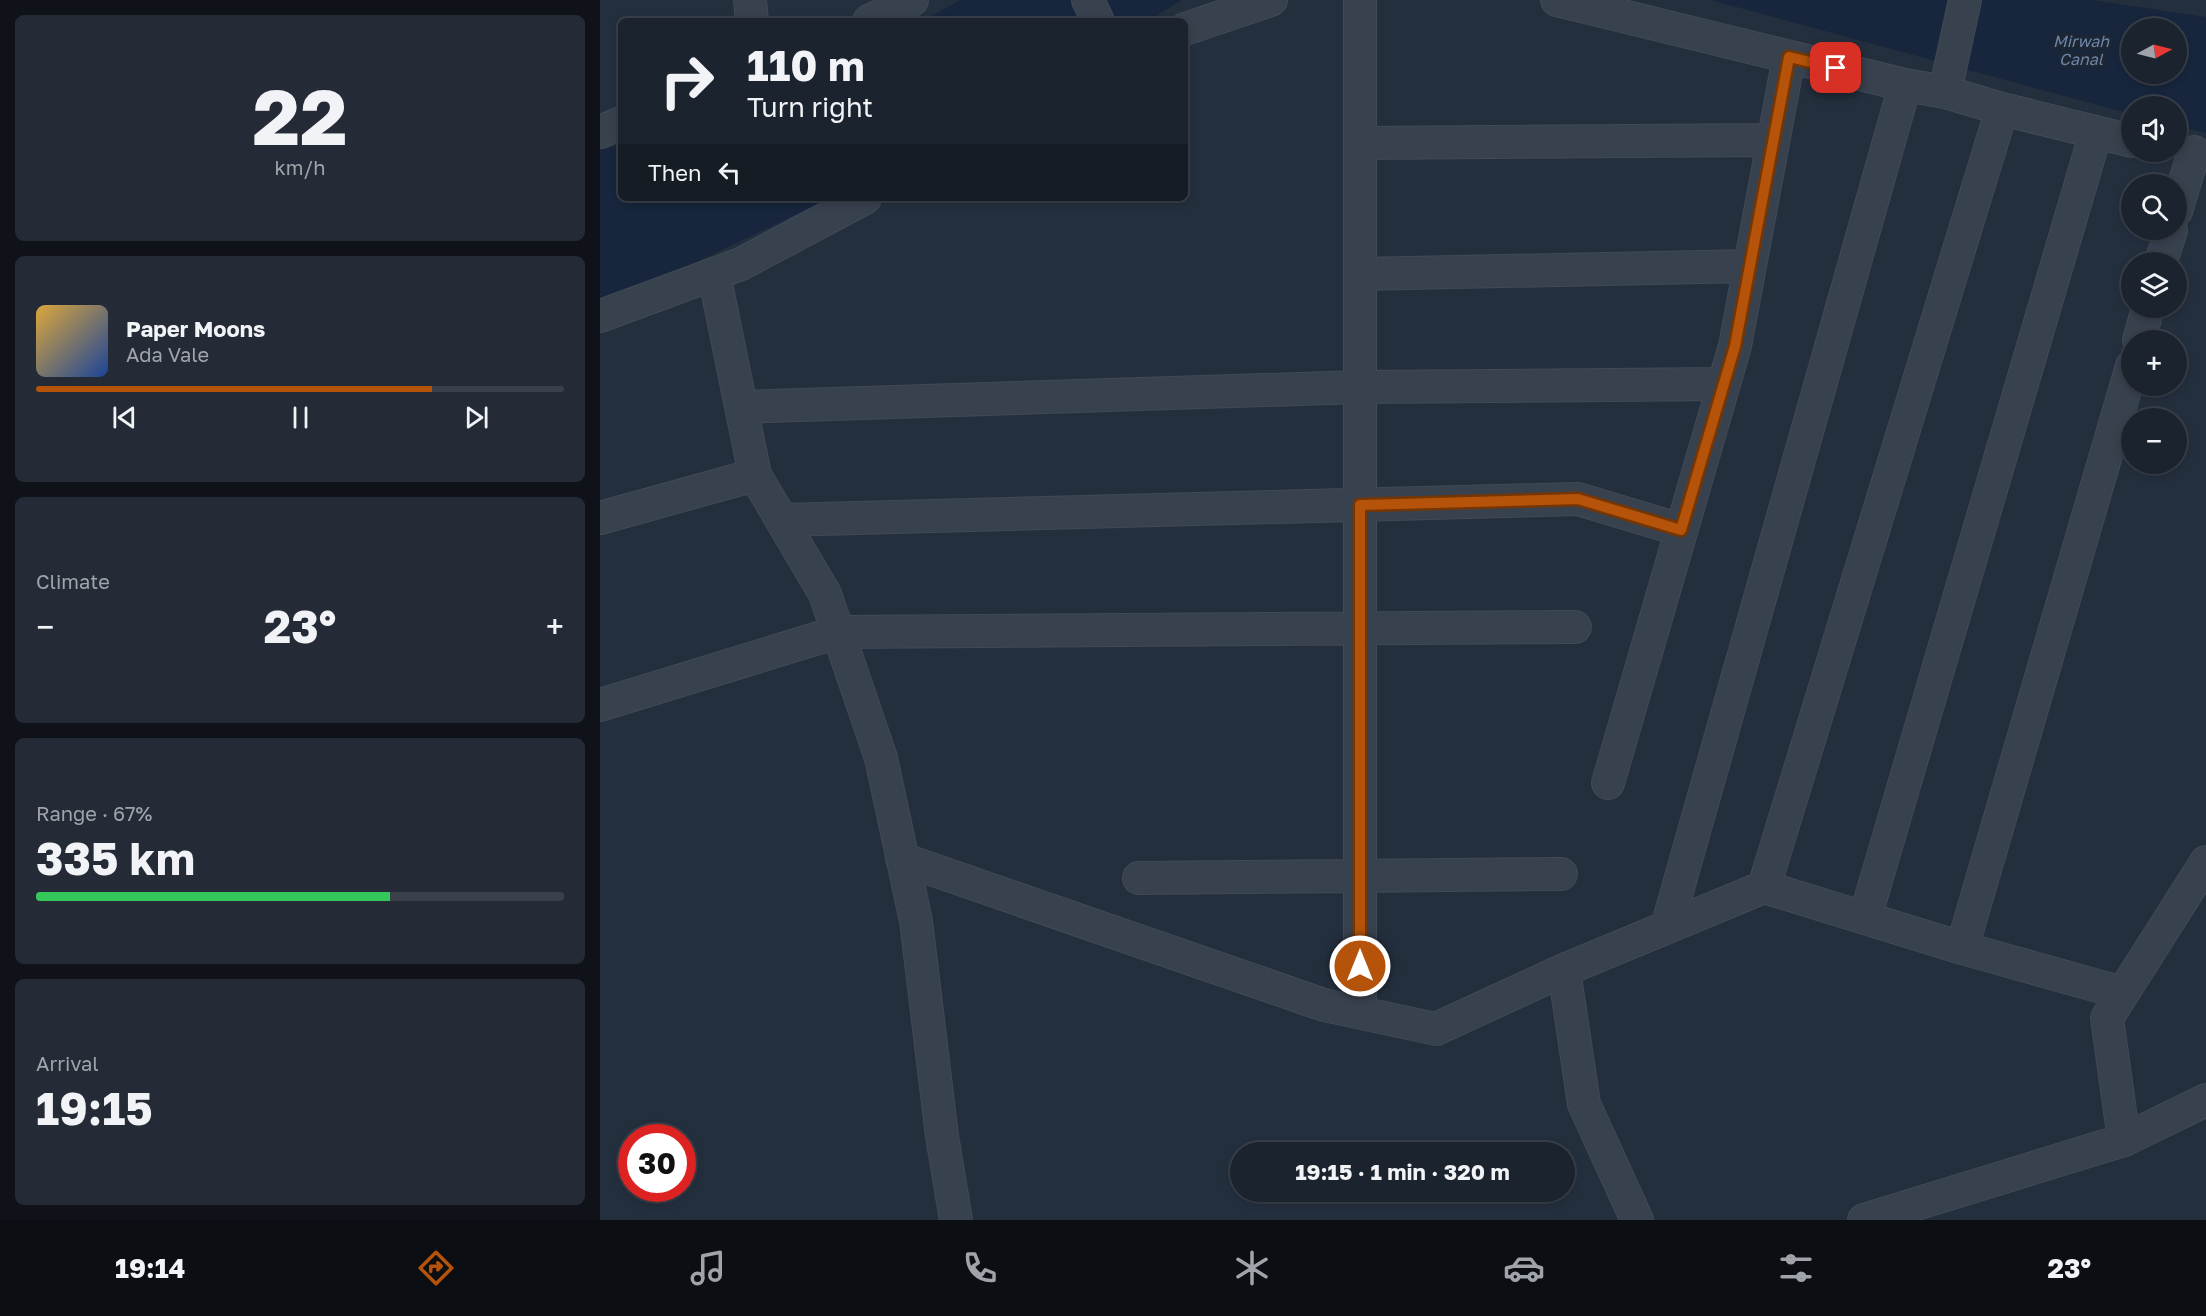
<!DOCTYPE html>
<meta charset="utf-8">
<style>
body{margin:0;font-family:"Golos Text",sans-serif;background:#242b36;color:#f1f3f6;height:100vh;display:flex;flex-direction:column;font-size:22px;white-space:nowrap}
*{box-sizing:border-box;margin:0}
p{font-size:20px;color:#a0a4aa}
.icon{flex:none;width:33px;height:33px;fill:none;stroke:currentColor;stroke-width:2;stroke-linecap:round;stroke-linejoin:round}
.map{position:relative;flex:1;overflow:hidden}
.panel{display:flex;flex-direction:column;gap:15px;padding:15px;background:#0f1319;width:600px}
.panel>*{flex:none}
.hud{position:absolute;left:18px;top:18px;width:570px;height:183px;border-radius:9px;box-shadow:0 3px 9px #0003,0 0 0 2px #39404a;background:#1b232e;color:#f1f3f6;overflow:hidden}
.needle{width:39px;rotate:83deg}
.fabs{position:absolute;left:1521px;top:18px;display:grid;gap:12px}
.fabs a{display:grid;place-items:center;width:66px;height:66px;border-radius:50%;background:#1b232e;box-shadow:0 3px 9px #0003,0 0 0 2px #39404a;font-size:30px}
.speed{position:absolute;left:18px;top:1124px;display:flex;gap:12px;font-size:30px;font-weight:700;text-align:center}
.speed>*{display:grid;place-content:center;width:78px;height:78px;border-radius:50%;background:#1b232e;box-shadow:0 3px 9px #0003,0 0 0 2px #39404a;line-height:1}
.speed .limit{border:9px solid #d22;background:#fff;color:#111}
.pin{position:absolute;display:grid;place-items:center;width:51px;height:51px;color:#fff;margin:-26px;border-radius:12px;box-shadow:0 3px 9px #0006}
.me{position:absolute;width:66px;margin:-33px;rotate:0deg;stroke-linejoin:round;filter:drop-shadow(0 0 4px #0008)}
.turn{display:flex;align-items:center;gap:21px;height:126px;padding:0 30px;font-size:27px}
.turn .icon{width:78px;height:78px;stroke-width:2.5}
.turn b{display:block;font-size:42px;line-height:51px}
.then{display:flex;align-items:center;height:57px;padding:0 30px;background:#0003;gap:12px;font-size:22px}
.big{font-size:45px;font-weight:700;line-height:1.1}
.panel .tile{flex:1;display:flex;flex-direction:column;justify-content:center;gap:9px;min-width:0;padding:0 21px;border-radius:9px;background:#242b36}
.panel .dial{align-items:center;gap:0}
.dial b{font-size:78px;line-height:1}
.song{display:flex;align-items:center;gap:18px}
.cover{width:72px;height:72px;border-radius:9px;background:linear-gradient(135deg,hsl(40 70% 55%),hsl(220 70% 35%))}
.played{height:6px;border-radius:3px;background:linear-gradient(90deg,#b45309 75%,#39404a 75%)}
.keys{display:flex;justify-content:space-around;direction:ltr}
.heat{display:flex;justify-content:space-between;align-items:center;font-size:33px;direction:ltr}
.charge{height:9px;border-radius:4px;background:linear-gradient(90deg,#34c759 67%,#39404a 0)}
.trip{position:absolute;left:630px;top:1142px;width:345px;height:60px;border-radius:30px;background:#1b232e;box-shadow:0 3px 9px #0003,0 0 0 2px #39404a;font-weight:700;line-height:60px;text-align:center}
.menu{display:flex;height:96px;justify-content:space-around;align-items:center;background:#0b0e12;color:#a0a4aa}
.menu .icon{width:42px;height:42px}
.menu .current{color:#b45309}
.menu b{font-size:27px;color:#f1f3f6}
main{display:flex;flex:1;min-height:0}
.map>svg:first-child{display:block}
</style>
<main>
<section class="panel">
<div class="tile dial"><b>22</b><p>km/h</p></div>
<div class="tile">
<div class="song"><i class="cover"></i><div><b>Paper Moons</b><p>Ada Vale</p></div></div>
<div class="played"></div>
<div class="keys"><svg class="icon" aria-label="previous" viewBox="0 0 24 24"><path d="M18 5L8 12l10 7zM5 5v14"/></svg><svg class="icon" aria-label="pause" viewBox="0 0 24 24"><path d="M8 5v14M16 5v14"/></svg><svg class="icon" aria-label="next" viewBox="0 0 24 24"><path d="M6 5l10 7-10 7zM19 5v14"/></svg></div>
</div>
<div class="tile"><p>Climate</p>
<div class="heat"><a>−</a><b class="big">23°</b><a>+</a></div>
</div>
<div class="tile"><p>Range · 67%</p><b class="big">335 km</b><div class="charge"></div></div>
<div class="tile"><p>Arrival</p><b class="big">19:15</b></div>
</section>
<div class="map">
<svg width="1606" height="1220" viewBox="0 0 1606 1220">
<rect width="100%" height="100%" fill="#242f3e"/>
<path fill="#17263c" fill-rule="evenodd" d="M360,0h222l-34,21h-225z
M1111,0h381l114,17v116l-29,-7 -1,-20h-44l-1,8zM1532,28h44v46h-44z
M21,144v54h209l-183,88 -47,14v-150z"/>
<g fill="none" stroke-linecap="round" stroke-linejoin="round">
<defs>
<path id="street" d="M150,0l2,21
M488,0l10,21
M957,0l348,85 40,7 57,17 130,32
M269,21l43,-21
M585,29l86,-29
M1345,92l20,-92
M0,132l21,-9
M760,143l413,-3
M1576,211l18,-59
M1561,262l10,-32
M114,274l41,201 70,119 56,164 35,163 26,215 14,84
M760,274l390,-8
M0,316l141,-52 124,-66
M1539,340l9,-32
M141,407l619,-20 364,-3
M0,518l155,-43
M182,520l796,-21 103,31
M0,705l238,-73 737,-5
M1008,783l127,-437 54,-289
M302,859l422,146 112,24 128,-59
M539,878l422,-4
M1164,887l238,-778
M1265,918l231,-786
M1067,927l238,-842
M1523,993l-161,-45 170,-582
M760,1011v-1011
M1524,1140l-17,-122 99,-156
M1037,1220l-53,-116 -20,-134 200,-83 198,61
M1264,1220l260,-80 82,-40"/>
</defs>
<use href="#street" stroke="#414a57" stroke-width="34"/>
<use href="#street" stroke="#38414e" stroke-width="32"/>
</g>
<g fill="none" stroke-linecap="round" stroke-linejoin="round">
<defs>
<path id="route" d="M760,966v-461l218,-6 103,31 54,-184 54,-289 47,11"/>
</defs>
<use href="#route" stroke="#753606" stroke-width="15"/>
<use href="#route" stroke="#b45309" stroke-width="10"/>
</g>
<g text-anchor="middle" stroke-width="6" stroke-linejoin="round" paint-order="stroke">
<g font-size="16" font-style="italic" fill="#6d86a8" stroke="#1d2633">
<text x="1481" y="47">Mirwah<tspan x="1481" dy="18">Canal</tspan></text>
</g>
</g>
</svg>
<div class="fabs">
<a><svg class="needle" viewBox="-14 -14 28 28"><path d="M0-13l5 13h-10z" fill="#e53935"/><path d="M0 13l5-13h-10z" fill="#a0a4aa"/></svg></a>
<a><svg class="icon" aria-label="sound" viewBox="0 0 24 24"><path d="M4 9h4l5-4v14l-5-4H4zM17 9q2 3 0 6"/></svg></a>
<a><svg class="icon" aria-label="search" viewBox="0 0 24 24"><circle cx="10" cy="10" r="6"/><path d="M15 15l6 6"/></svg></a>
<a><svg class="icon" aria-label="layers" viewBox="0 0 24 24"><path d="M12 4l9 5-9 5-9-5zM3 14l9 5 9-5"/></svg></a>
<a>+</a>
<a>−</a>
</div>
<div class="speed"><div class="limit">30</div></div>
<div class="pin" style="left:1236px;top:68px;background:#d93025"><svg class="icon" aria-label="arrive" viewBox="0 0 24 24"><path d="M6 21V4h12l-3 4 3 4H6"/></svg></div>
<svg class="me" style="left:760px;top:966px" viewBox="-20 -20 40 40"><circle r="17" fill="#b45309" stroke="#fff" stroke-width="3"/><path d="M0-11L8 9 0 5-8 9z" fill="#fff"/></svg>
<div class="trip">19:15 · 1 min · 320 m</div>
<div class="hud">
<div class="turn"><svg class="icon" aria-label="right" viewBox="0 0 24 24"><path d="M7 20v-9h11M14 6l5 5-5 5"/></svg><div><b>110 m</b>Turn right</div></div>
<div class="then">Then<svg class="icon" aria-label="left" viewBox="0 0 24 24"><path d="M17 20v-9H6M10 6l-5 5 5 5"/></svg></div>
</div>
</div>
</main>
<nav class="menu">
<b>19:14</b>
<svg class="icon current" aria-label="directions" viewBox="0 0 24 24"><path d="M12 3l9 9-9 9-9-9zM9 14v-3h6M13 9l2 2-2 2"/></svg>
<svg class="icon" aria-label="music" viewBox="0 0 24 24"><path d="M9 18V5l10-2v13"/><circle cx="6" cy="18" r="3"/><circle cx="16" cy="16" r="3"/></svg>
<svg class="icon" aria-label="phone" viewBox="0 0 24 24"><path d="M5 4h4l2 5-3 2q2 4 5 5l2-3 5 2v4C11 20 4 13 5 4z"/></svg>
<svg class="icon" aria-label="climate" viewBox="0 0 24 24"><path d="M12 3v18M4 7l16 10M4 17L20 7"/></svg>
<svg class="icon" aria-label="car" viewBox="0 0 24 24"><path d="M5 17H2v-5l4-1 3-4h7l3 4 3 1v5h-3M9 17h6M6 11h13"/><circle cx="7" cy="17" r="2"/><circle cx="17" cy="17" r="2"/></svg>
<svg class="icon" aria-label="filters" viewBox="0 0 24 24"><path d="M4 7h16M4 17h16"/><circle cx="9" cy="7" r="2"/><circle cx="15" cy="17" r="2"/></svg>
<b>23°</b>
</nav>
